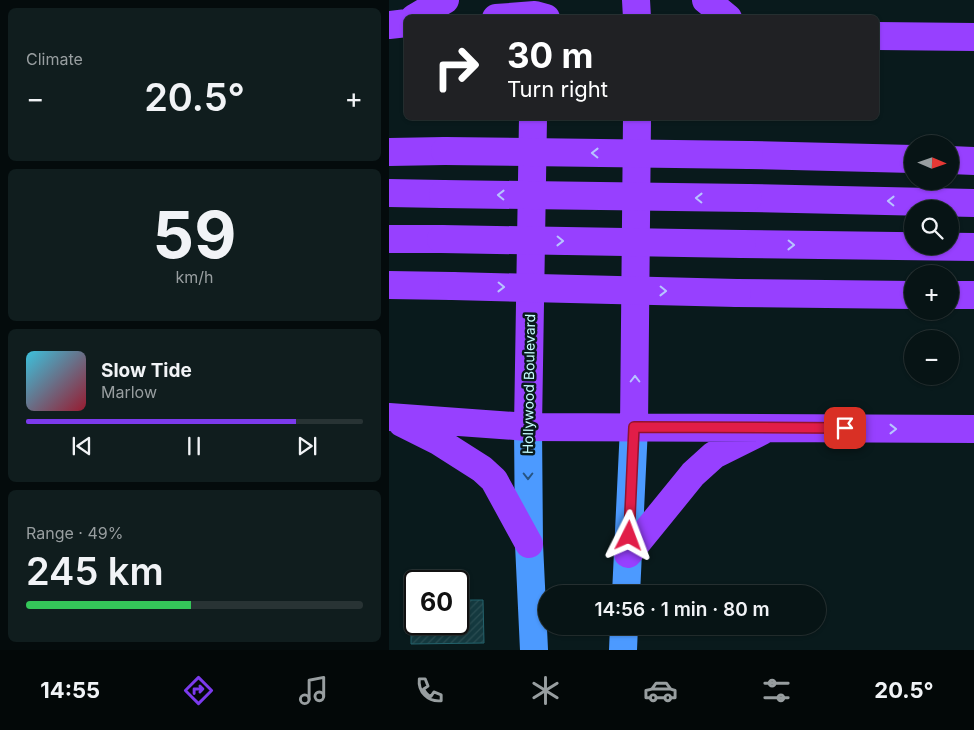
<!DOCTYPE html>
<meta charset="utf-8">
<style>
body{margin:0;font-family:Inter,sans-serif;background:#101d1e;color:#f1f3f6;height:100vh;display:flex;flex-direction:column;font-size:19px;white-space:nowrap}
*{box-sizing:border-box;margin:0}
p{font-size:16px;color:#989ea0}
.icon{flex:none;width:28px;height:28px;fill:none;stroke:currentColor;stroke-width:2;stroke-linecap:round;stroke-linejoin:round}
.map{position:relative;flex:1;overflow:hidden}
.panel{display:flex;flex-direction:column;gap:8px;padding:8px;background:#040b0c;width:389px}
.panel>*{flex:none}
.banner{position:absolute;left:15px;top:15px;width:475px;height:105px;border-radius:8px;box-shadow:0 1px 4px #0004,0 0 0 1px #283334;background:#202124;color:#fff;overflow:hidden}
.needle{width:32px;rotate:92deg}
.fabs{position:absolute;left:515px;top:135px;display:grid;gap:10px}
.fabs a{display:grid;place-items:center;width:55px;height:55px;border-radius:50%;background:#071415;box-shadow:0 1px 4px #0004,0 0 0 1px #283334;font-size:25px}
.speed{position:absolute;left:15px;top:570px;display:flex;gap:10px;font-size:25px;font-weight:700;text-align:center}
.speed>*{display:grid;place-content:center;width:65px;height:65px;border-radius:50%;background:#071415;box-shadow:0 1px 4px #0004,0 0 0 1px #283334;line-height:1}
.speed .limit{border:2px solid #111;border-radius:8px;background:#fff;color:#111}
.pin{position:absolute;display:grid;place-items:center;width:42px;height:42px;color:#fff;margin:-21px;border-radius:10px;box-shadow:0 2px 8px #0006}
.me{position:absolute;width:55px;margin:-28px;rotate:3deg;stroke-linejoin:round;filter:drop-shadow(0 0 4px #0008)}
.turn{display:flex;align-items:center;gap:18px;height:105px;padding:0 20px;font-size:22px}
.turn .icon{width:65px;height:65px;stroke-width:2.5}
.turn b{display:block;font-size:35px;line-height:42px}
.big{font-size:38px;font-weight:600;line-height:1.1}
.panel .card{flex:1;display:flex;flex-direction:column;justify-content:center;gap:8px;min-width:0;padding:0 18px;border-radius:8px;background:#101d1e}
.panel .dial{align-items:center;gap:0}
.dial b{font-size:65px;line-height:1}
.song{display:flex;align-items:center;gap:15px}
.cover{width:60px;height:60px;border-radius:8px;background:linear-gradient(135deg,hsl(190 70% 55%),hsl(350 70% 35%))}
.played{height:5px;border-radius:2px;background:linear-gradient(90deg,#7c3aed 80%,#283334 80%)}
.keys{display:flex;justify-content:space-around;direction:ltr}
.heat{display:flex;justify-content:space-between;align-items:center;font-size:28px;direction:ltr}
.charge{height:8px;border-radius:4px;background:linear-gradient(90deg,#34c759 49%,#283334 0)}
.trip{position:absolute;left:149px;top:585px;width:288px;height:50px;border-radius:25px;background:#071415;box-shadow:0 1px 4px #0004,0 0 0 1px #283334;font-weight:600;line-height:50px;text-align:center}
.tab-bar{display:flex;height:80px;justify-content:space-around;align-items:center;background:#030808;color:#989ea0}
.tab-bar .icon{width:35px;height:35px}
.tab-bar .on{color:#7c3aed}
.tab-bar b{font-size:22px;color:#f1f3f6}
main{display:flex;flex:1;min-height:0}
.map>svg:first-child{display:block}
</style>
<main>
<section class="panel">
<div class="card"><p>Climate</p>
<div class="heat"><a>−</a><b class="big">20.5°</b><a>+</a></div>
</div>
<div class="card dial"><b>59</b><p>km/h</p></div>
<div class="card">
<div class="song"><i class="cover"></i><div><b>Slow Tide</b><p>Marlow</p></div></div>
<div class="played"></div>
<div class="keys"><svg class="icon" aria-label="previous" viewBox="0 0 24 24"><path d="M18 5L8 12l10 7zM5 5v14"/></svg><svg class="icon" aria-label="pause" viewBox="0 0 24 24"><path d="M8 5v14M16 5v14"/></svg><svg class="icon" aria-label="next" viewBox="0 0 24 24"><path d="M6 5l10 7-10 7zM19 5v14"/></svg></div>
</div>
<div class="card"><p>Range · 49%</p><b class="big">245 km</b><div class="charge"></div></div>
</section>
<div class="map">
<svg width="586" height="650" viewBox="0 0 586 650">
<defs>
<pattern id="building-hatch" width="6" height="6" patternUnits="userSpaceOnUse" patternTransform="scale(1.25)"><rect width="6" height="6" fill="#14393f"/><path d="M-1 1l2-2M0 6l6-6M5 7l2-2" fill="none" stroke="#2a4d52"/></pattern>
</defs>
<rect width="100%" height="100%" fill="#091a1c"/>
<path fill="url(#building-hatch)" stroke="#23636d" d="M69,600h25l1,43 -73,1v-20h47z"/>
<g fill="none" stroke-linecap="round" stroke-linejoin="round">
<path stroke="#4c9aff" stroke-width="28" d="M139,427l1,117 5,106
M237,594l8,-167
M234,650l1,-24"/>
<path stroke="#9740ff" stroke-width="28" d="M247,0l1,18
M317,0l22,18
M25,18l31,-18
M107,18l39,-3 11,3
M0,25l18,-2
M488,36l98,1
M0,152l56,-1
M360,155l164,4
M561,160l25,1
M0,193l54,1
M359,198l227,5
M0,239h52
M353,244l233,3
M0,285l63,1
M348,293l176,2
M561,295h25
M0,417l139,10 447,2
M13,423l36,18 44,28 12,11 35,64
M139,427l5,-309
M245,427l3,-309
M239,554l65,-80 21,-19 48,-24"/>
<path stroke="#9740ff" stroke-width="28" d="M56,151l304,4
M54,194l305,4
M52,239l301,5
M63,286l285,7"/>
</g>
<defs><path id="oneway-chevron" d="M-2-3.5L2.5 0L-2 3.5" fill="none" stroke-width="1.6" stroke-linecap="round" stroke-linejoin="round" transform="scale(1.25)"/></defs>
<g stroke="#b7c4ff">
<use href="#oneway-chevron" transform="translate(206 153) rotate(-179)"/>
<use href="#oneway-chevron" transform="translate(112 195) rotate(-179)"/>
<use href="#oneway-chevron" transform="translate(310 198) rotate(-179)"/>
<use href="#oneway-chevron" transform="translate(502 201) rotate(-179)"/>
<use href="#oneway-chevron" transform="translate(171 241) rotate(1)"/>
<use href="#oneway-chevron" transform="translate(402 245) rotate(1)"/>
<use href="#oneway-chevron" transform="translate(112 287) rotate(1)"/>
<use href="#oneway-chevron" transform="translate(274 291) rotate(1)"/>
<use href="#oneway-chevron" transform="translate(246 379) rotate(-90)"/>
<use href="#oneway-chevron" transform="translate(504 429)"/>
</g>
<use stroke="#275482" href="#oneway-chevron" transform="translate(139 476) rotate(90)"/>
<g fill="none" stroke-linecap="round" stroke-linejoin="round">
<defs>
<path id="route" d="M240,536l5,-109 211,1"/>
</defs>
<use href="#route" stroke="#92132f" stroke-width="12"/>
<use href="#route" stroke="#e11d48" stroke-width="9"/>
</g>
<g text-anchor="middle" stroke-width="5" stroke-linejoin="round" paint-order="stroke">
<g font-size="14" fill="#c5fcff" stroke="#091a1c">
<text transform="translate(140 384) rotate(-89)" y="5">Hollywood Boulevard</text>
</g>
</g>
</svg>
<div class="fabs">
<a><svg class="needle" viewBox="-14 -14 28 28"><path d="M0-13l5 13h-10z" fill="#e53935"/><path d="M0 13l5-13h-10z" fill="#989ea0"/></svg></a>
<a><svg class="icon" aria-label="search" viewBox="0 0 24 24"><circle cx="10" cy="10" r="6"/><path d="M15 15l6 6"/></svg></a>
<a>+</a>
<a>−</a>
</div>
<div class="speed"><div class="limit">60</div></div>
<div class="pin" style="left:456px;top:428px;background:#d93025"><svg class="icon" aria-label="arrive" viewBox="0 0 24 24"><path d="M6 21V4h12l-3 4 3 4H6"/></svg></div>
<svg class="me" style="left:240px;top:536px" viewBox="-20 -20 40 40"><path d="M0-17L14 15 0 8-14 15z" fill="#e11d48" stroke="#fff" stroke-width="4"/></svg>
<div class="trip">14:56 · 1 min · 80 m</div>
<div class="banner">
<div class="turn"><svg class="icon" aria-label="right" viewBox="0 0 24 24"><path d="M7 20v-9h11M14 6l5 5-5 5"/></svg><div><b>30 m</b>Turn right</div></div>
</div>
</div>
</main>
<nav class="tab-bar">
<b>14:55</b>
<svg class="icon on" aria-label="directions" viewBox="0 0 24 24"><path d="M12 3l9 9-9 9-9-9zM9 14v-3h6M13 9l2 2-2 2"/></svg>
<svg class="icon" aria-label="music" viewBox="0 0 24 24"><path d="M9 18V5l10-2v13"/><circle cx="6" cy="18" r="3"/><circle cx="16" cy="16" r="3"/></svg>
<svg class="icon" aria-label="phone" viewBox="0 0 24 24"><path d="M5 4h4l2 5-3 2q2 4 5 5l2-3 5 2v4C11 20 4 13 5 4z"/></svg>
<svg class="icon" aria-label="climate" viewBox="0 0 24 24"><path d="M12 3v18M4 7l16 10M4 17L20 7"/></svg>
<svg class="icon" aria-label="car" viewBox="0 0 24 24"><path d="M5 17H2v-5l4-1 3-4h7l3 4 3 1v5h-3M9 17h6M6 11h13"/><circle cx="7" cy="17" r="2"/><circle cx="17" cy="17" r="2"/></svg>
<svg class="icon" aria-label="filters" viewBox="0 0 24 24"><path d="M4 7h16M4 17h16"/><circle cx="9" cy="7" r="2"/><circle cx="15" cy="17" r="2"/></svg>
<b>20.5°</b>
</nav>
